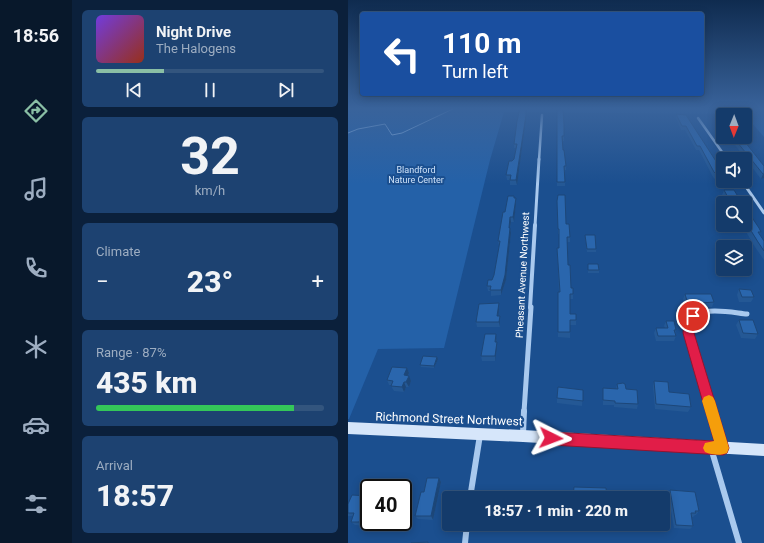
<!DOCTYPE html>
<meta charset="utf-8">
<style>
body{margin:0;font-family:Roboto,sans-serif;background:#1d4271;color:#f1f3f6;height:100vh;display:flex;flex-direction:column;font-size:15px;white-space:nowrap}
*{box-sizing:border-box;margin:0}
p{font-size:13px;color:#9dadc1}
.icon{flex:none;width:22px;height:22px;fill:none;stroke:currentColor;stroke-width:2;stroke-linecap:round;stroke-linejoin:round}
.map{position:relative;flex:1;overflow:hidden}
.sheet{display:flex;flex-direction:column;gap:10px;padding:10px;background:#0b203b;width:276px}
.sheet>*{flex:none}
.guide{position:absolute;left:12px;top:12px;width:344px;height:84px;border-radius:4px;box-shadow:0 2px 10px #0003,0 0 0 1px #33557e;background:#1a4fa0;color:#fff;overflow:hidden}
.needle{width:26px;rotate:181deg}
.buttons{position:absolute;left:368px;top:108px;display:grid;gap:8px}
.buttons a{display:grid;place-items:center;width:36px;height:36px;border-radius:4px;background:#143b6b;box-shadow:0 2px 10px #0003,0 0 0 1px #33557e;font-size:20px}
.speed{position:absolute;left:12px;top:479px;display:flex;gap:8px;font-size:20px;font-weight:700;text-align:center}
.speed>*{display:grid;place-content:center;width:52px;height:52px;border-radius:50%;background:#143b6b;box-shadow:0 2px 10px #0003,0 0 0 1px #33557e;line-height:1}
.speed .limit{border:2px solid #111;border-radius:6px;background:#fff;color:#111}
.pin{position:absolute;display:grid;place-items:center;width:34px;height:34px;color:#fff;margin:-17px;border:2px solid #fff;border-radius:50%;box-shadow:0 1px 4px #0007}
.me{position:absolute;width:44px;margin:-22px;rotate:93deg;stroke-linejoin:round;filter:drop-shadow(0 0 3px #0008)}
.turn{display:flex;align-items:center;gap:14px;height:84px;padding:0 16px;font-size:18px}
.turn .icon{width:52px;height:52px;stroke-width:2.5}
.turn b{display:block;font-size:28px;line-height:34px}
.big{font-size:30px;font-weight:800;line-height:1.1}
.sheet .card{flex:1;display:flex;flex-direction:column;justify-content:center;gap:6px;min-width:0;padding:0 14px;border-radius:6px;background:#1d4271}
.sheet .dial{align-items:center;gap:0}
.dial b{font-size:52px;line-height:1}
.song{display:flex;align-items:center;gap:12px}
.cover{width:48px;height:48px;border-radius:6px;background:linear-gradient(135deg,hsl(260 70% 55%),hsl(10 70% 35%))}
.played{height:4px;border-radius:2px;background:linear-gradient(90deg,#8abfa5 30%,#33557e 30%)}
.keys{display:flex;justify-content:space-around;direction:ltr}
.heat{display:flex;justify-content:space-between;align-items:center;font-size:22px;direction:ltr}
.charge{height:6px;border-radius:3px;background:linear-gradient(90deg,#34c759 87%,#33557e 0)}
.trip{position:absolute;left:94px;top:491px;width:228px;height:40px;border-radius:4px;background:#143b6b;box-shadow:0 2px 10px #0003,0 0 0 1px #33557e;font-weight:800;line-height:40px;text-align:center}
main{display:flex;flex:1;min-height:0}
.tabs{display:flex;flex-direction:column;width:72px;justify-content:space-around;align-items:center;background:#08182b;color:#9dadc1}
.tabs .icon{width:28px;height:28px}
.tabs .selected{color:#8abfa5}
.tabs b{font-size:18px;color:#f1f3f6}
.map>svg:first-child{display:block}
</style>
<main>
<nav class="tabs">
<b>18:56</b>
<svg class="icon selected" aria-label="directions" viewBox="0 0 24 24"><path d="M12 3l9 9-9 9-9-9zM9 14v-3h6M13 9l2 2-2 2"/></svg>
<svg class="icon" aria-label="music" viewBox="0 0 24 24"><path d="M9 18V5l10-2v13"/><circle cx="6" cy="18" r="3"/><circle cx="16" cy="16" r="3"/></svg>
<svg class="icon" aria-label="phone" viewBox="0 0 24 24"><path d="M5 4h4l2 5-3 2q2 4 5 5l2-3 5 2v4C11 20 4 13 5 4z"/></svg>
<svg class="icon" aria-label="climate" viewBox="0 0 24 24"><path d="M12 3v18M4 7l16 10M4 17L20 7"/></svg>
<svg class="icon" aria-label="car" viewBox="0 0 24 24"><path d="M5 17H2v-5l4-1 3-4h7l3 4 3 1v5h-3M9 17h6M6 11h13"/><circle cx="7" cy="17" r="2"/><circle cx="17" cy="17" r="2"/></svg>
<svg class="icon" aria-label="filters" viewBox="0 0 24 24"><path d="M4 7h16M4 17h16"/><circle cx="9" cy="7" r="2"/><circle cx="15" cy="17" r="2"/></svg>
</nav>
<section class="sheet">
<div class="card">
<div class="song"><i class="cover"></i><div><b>Night Drive</b><p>The Halogens</p></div></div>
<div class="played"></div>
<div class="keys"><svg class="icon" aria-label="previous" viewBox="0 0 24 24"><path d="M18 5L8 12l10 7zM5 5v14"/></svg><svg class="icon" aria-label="pause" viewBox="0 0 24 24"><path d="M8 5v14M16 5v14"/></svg><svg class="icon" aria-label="next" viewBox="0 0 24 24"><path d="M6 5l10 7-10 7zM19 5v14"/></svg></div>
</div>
<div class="card dial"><b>32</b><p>km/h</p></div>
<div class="card"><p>Climate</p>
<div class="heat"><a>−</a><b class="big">23°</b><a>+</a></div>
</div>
<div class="card"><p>Range · 87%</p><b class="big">435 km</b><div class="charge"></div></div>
<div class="card"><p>Arrival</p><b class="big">18:57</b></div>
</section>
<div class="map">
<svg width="416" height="543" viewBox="0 0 416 543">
<rect width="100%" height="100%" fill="#1b4f8f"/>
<path fill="#2461a8" d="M0,108h416v29l-20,-23 -240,-2 -14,48 -46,188 -66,1 -29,70h-1z"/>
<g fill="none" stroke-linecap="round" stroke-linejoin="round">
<path stroke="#9cc4f0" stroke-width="1" d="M0,133l10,-4 27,-5 7,11 10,-2 53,-25"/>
<path stroke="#a9c9ee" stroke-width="2.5" d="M350,118l29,41
M191,160l3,-45"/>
<path stroke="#a9c9ee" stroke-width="3" d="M394,181l22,32
M187,226l4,-67"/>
<path stroke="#a9c9ee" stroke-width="4" d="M182,308l5,-83"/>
<path stroke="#a9c9ee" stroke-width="5" d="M176,412l7,-105
M364,412l-23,-79c-2,-31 38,-21 58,-19"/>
<path stroke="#a9c9ee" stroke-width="6" d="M364,411l10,35
M175,434l1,-23
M363,448l28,95
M122,498l10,-63
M117,543l2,-19"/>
<path fill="#d6e6fa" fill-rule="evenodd" d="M0,422l175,8 241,14v12l-241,-14 -175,-8z"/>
</g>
<path fill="#245895" d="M178,108v11l-9,66h-7v-5h-3l-1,-5 8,-16 2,-11h-2v-4z
M209,108l7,21v12h-1v9l3,16v4h-1v16h-8z
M328,114l47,58v8h-7l-3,-3 -14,-27h-3l-11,-20h-4l-5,-12z
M373,121h2v8l-3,-4z
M381,137h12l23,29v12l-3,1z
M376,190l18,13h-15l-5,-8z
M166,196l2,7 -2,19h-3l-1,6 1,5 -5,47 -5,15 -10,1v-5h-3l-1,-5 5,-6 2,-5 5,-29 -1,-5 7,-29z
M209,201l9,23 4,13v5h-3l1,23 3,23 2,6v5h-3v15l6,6v5h-6v13l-12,-1v-45h1l-2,-44h2v-14h-1z
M397,207l16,25 -1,2 4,7v19l-9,-13 -13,-22h3z
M237,235l11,14v3h-9z
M240,264l11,6v3h-11z
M391,289l15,8 -3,5h-12l-2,-7z
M337,294l29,8 -2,5 -26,2 -3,-10z
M151,303v5l-1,8h2v11h-23l-1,-5z
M391,320l19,14 -3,5 -14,-1 -5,-13z
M318,321l10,9 -1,3 1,3 -2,5h-18l-2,-8 2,-5h9l-1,-2z
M149,339v8l-2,14h-13l-1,-5z
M89,357l1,2 -4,9 -13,-1 -1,-2z
M59,368l2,5 -1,3 3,5 -2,6h-3l-2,5 -10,-1 -3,-5v-1h-2l-2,-5z
M306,381l37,26 -3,5 -33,-3 -2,-23z
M269,384l9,5 12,15 -1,5 -23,-2v-2h-11v-17l13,1z
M235,390l-1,16 -25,-3v-5z
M91,478l2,4 -8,38 -15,-1 -3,-3 9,-24z
M322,490l29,21 -3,4h-1l-2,2h-1l1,9 -3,3 -16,-1 -6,-34z
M21,496v23h-3l-3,7 -8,-1 -4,-3 2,-6h-5v-12z"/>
<path fill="#1d4779" d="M178,115v4l-9,66 -1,-5z
M415,174h1v4l-3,1z
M168,198v5l-2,19 -1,-5z
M162,217l1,5 -2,11v-5z
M162,228l1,5 -5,47 -5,15v-5z
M151,303v5l-1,13 -1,-5z
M152,316v11l-1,-5z
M148,334l1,13 -2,14v-5z
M89,357l1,2 -4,9v-2z
M59,368l2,5 -3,7 -2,-5z
M61,376l2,5 -2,6 -3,-5z
M56,382l2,5 -2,5 -2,-5z
M91,478l2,4 -8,38 -2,-4z
M14,516l4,3 -3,7 -4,-4z"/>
<path fill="#2a66ad" stroke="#1d4779" d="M172,108h6v7l-10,65h-6l1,-5h-5l3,-14h3l2,-2 3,-15h-3l3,-23z
M209,108h6l1,17v11h-2l1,14h1l2,16h-2l1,16h-8z
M328,114l10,1 37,57v4h-5l-4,-4 -14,-26h-3l-11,-20h-4z
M385,137h8l23,29v8h-1z
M376,190h10l8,13h-11z
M210,195h7l1,29h3l1,13h-3l1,28h2l1,23h2v6h-3v20h6v6h-6v12h-12v-40h2l-3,-44h2v-19h-1l-1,-28z
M160,196h6v2h2l-3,19h-3l-1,11h1l-5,47 -4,15h-11l1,-4h-4l1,-6h4l2,-5 6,-34h-2l5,-29h2z
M397,207l14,21 2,4h-3l6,9v10l-6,-9 -13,-21z
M237,235h10l1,14h-9z
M240,264h10l1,6h-11z
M391,289l12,1 3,7h-12z
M337,294h26l3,8 -26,2z
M151,303l-2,13h3l-1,6h-23l3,-18z
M391,320h14l5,14 -15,-1z
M318,321h8l2,9h-2l2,6h-18l-2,-8h12z
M137,334h11l-1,8h2l-2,14h-14z
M75,356l14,1 -3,9 -14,-1z
M44,367l15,1 -3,7 5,1 -3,6h-2l-2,5 -11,-1 2,-5 -6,-1z
M306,381l14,1 1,10 20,2 2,13 -35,-3z
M275,383l2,1 1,5 11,1 1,14 -23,-1v-2l-12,-1v-12l15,1 -1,-5z
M210,387l25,3v11l-26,-3z
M79,478h12l-8,38h-16l6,-24h3z
M226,487l32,1 1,10h-34z
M322,490l25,2 4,19h-4l1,2h-5l2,13 -17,-1z
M275,493l21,1 1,3h13v1h-35z
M4,495l17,1v16l-1,4h-6l-3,6h-8l3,-9h-6v-9z
M80,542v1h-17z"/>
<linearGradient id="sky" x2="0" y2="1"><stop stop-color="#0f2b4f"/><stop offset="0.59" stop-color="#39639b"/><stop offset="1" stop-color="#39639b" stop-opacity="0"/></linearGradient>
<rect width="416" height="184" fill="url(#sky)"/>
<path fill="#e11d48" stroke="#92132f" d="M345,312l4,1 1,3 -4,7v10l35,115 -2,5 -4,2 -172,-10 -4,-2 -2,-5 2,-4 4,-2 163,9 -31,-108 1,-10 6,-10z"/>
<path fill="#f59e0b" d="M361,395l4,2 2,4 14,47 -2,5c-7,3 -15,2 -22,-1l-2,-4 2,-5 9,-2 -12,-40 2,-4z"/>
<g text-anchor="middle" stroke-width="4" stroke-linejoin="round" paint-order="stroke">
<g font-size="9" fill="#cfe3fa" stroke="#1b4f8f">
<text x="68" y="173">Blandford<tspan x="68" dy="10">Nature Center</tspan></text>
</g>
<g font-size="10" fill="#fff" stroke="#1b4f8f">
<text transform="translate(174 275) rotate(-87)" y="4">Pheasant Avenue Northwest</text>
</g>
<g font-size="12" fill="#fff" stroke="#1b4f8f">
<text transform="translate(101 419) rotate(2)" y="4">Richmond Street Northwest</text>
</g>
</g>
</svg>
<div class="buttons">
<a><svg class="needle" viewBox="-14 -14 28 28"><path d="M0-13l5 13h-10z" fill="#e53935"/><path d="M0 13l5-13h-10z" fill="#9dadc1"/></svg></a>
<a><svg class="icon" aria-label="sound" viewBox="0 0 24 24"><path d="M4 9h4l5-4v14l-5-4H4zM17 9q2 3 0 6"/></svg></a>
<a><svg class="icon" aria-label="search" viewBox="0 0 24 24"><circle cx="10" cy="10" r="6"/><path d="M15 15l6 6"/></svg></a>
<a><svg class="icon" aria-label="layers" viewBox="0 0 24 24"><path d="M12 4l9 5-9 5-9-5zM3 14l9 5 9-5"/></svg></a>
</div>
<div class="speed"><div class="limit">40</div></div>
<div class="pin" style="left:345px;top:316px;background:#d93025"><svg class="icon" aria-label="arrive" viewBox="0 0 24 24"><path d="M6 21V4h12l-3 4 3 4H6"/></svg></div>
<svg class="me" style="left:203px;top:438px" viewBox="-20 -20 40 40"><path d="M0-17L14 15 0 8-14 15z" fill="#e11d48" stroke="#fff" stroke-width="4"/></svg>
<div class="trip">18:57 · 1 min · 220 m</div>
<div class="guide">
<div class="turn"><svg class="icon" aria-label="left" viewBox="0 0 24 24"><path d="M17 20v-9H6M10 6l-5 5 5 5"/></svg><div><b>110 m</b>Turn left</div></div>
</div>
</div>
</main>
